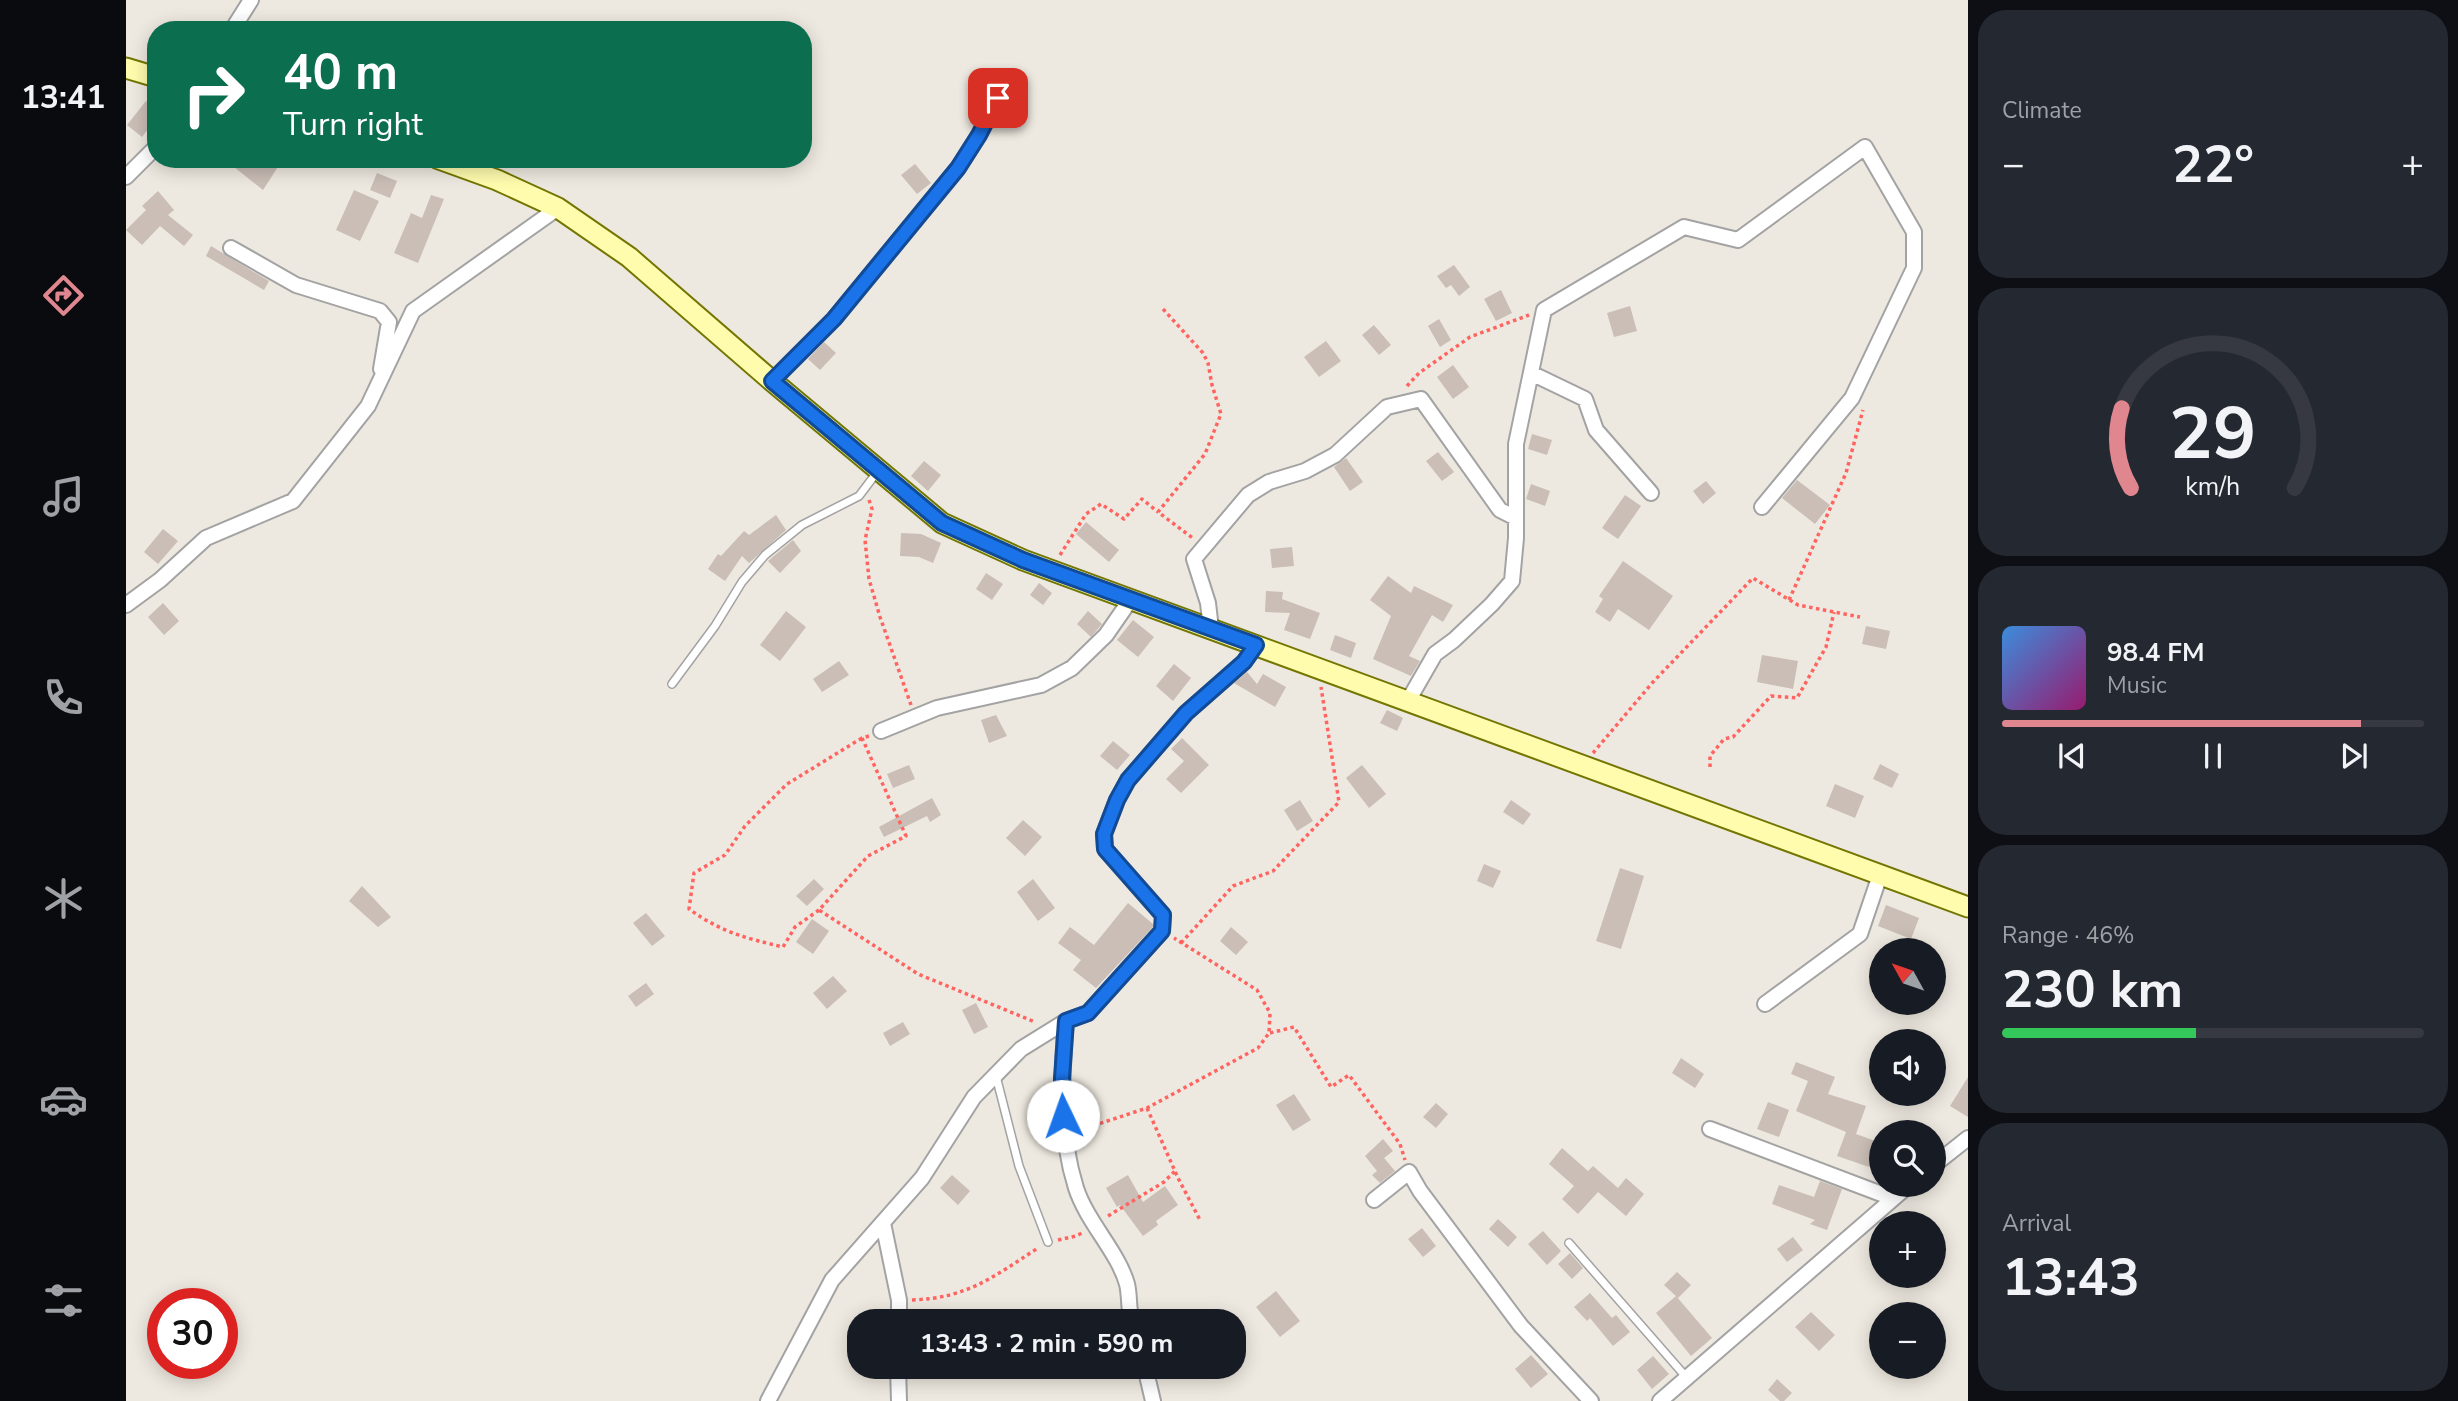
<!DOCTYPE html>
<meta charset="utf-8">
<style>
body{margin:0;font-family:"Nunito Sans",sans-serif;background:#242831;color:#f1f3f6;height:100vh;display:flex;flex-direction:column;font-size:26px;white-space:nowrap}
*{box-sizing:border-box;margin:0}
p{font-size:23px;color:#9ea1a6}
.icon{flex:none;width:38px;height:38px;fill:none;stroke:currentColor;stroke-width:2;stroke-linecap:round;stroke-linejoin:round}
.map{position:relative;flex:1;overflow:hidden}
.panel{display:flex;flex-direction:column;gap:10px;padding:10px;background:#0d0f14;width:490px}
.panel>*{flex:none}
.hud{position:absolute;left:21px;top:21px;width:665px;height:147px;border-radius:28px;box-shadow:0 4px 18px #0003;background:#0b6e4f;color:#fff;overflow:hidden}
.needle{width:46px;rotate:310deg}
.buttons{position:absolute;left:1743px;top:938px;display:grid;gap:14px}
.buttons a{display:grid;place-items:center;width:77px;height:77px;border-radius:50%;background:#171b24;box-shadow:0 4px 18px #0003;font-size:35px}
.speed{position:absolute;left:21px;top:1288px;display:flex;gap:14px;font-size:35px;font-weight:700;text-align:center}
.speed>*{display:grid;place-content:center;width:91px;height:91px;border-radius:50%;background:#171b24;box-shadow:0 4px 18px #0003;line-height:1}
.speed .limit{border:10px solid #d22;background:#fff;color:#111}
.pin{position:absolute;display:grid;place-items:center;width:60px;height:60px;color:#fff;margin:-30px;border-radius:14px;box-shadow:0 4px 10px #0006}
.me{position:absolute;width:77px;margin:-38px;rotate:357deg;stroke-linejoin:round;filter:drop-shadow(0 0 5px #0008)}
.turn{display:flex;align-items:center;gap:24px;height:147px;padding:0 21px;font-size:32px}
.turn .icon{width:91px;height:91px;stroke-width:2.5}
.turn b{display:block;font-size:49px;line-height:60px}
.big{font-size:52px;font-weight:700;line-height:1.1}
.panel .tile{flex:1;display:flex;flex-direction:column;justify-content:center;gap:10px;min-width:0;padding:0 24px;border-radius:28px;background:#242831}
.panel .dial{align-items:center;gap:0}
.dial svg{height:182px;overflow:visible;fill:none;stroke:#363941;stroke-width:7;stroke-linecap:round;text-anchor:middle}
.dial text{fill:#f1f3f6;stroke:none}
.song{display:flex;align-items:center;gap:21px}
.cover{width:84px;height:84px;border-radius:10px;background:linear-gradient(135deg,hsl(210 70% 55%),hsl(320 70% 35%))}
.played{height:7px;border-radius:4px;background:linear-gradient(90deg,#df868f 85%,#363941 85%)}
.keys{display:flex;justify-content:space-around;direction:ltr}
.heat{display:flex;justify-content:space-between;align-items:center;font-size:38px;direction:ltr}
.charge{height:10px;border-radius:5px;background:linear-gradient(90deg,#34c759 46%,#363941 0)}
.trip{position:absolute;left:721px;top:1309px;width:399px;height:70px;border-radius:28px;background:#171b24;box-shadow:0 4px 18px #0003;font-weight:700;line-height:70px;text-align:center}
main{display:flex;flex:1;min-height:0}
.dock{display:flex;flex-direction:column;width:126px;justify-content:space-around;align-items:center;background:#090b0e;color:#9ea1a6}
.dock .icon{width:49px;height:49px}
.dock .current{color:#df868f}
.dock b{font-size:32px;color:#f1f3f6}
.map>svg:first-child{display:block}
</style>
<main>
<nav class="dock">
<b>13:41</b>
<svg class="icon current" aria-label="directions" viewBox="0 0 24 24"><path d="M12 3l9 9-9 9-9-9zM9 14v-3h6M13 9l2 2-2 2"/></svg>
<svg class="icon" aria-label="music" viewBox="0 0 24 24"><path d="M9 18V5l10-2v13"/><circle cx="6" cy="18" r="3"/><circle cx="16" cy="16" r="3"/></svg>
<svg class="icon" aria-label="phone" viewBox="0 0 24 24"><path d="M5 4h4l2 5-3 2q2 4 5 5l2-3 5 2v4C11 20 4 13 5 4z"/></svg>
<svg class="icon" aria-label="climate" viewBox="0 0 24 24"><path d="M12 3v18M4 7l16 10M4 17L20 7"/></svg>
<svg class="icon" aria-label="car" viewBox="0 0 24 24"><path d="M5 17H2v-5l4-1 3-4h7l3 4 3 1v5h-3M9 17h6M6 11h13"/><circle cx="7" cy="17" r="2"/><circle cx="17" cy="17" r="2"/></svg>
<svg class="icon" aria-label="filters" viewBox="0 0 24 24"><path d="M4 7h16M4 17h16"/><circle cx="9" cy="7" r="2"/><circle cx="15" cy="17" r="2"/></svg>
</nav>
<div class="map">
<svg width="1842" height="1401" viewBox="0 0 1842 1401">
<rect width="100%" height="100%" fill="#eee9e0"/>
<path fill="#cabeb6" d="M20,101l10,7v11l-14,18 -15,-12z
M98,159h59l-20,31z
M789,164l16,19 -14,11 -16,-19z
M251,173l20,8 -7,17 -20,-8z
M228,190l25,11 -19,40 -24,-11z
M32,191l16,19 -6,5 25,20 -9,11 -24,-20 -18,19 -16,-15 20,-20 -4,-4z
M305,195l13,4 -26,64 -24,-10 17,-40 11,5z
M85,246l58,35 -5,9 -58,-34z
M1328,265l16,22 -11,9 -8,-11 -5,3 -9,-12z
M1375,290l11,23 -16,8 -12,-22z
M1504,306l7,25 -23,6 -7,-24z
M1313,319l12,21 -11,7 -12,-21z
M1248,325l17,20 -12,10 -17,-20z
M1200,341l15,20 -22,16 -15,-20z
M698,342l12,11 -16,17 -12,-11z
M1327,365l16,22 -16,12 -16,-22z
M1406,434l20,6 -5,15 -19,-6z
M1312,452l16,20 -12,9 -16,-20z
M1220,458l17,24 -13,9 -16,-24z
M798,461l17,14 -13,16 -17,-15z
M1671,480l33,25 -15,19 -33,-26z
M1580,481l10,12 -13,11 -10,-13z
M1405,484l19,7 -5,15 -19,-7z
M1499,495l16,11 -23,33 -16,-11z
M650,515l10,15 -37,33 -7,-7 -17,25 -17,-12 10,-15 3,2 23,-25 5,4z
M960,522l33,28 -10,12 -33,-28z
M37,529l15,12 -20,23 -14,-12z
M775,533l20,1 20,9 -8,20 -14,-6 -19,-1z
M667,540l8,11 -21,22 -12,-12z
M1166,547l2,19 -22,2 -2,-19z
M1497,561l50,35 -24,34 -31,-21 -8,13 -15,-10 8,-13 -4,-3z
M860,573l17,11 -11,16 -16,-11z
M1262,576l23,17 3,-7 39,19 -10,17 -11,-7 -23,41 11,5 -9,15 -38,-17 18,-43 -21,-16z
M913,583l13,10 -9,12 -13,-10z
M1140,591l17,1 -1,7 38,14 -10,26 -26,-9 6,-17 -25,-1z
M37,603l16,18 -15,14 -16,-18z
M660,611l20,16 -26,34 -20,-16z
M962,611l14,13 -11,13 -14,-13z
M1007,620l21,17 -16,20 -21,-17z
M1740,626l24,5 -4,18 -24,-5z
M1209,635l21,8 -5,15 -21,-8z
M1636,655l36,6 -5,28 -36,-7z
M713,661l10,14 -27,17 -9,-13z
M1048,664l17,14 -18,23 -17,-15z
M1121,672l10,12 6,-10 23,13 -11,20 -41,-24z
M1261,710l16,8 -6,13 -17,-8z
M870,715l11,21 -18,7 -8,-23z
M1056,738l27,27 -28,28 -15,-14 18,-18 -13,-12z
M987,741l17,14 -13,15 -17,-14z
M1754,764l19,10 -7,14 -19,-9z
M783,765l6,14 -22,9 -6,-14z
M1236,765l24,29 -17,14 -23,-30z
M1709,784l29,12 -9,22 -29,-12z
M806,798l9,17 -11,7 -3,-6 -43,21 -5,-10z
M1174,800l13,21 -16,10 -13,-21z
M1385,800l20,14 -8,11 -20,-13z
M897,820l19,17 -17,19 -19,-18z
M1358,864l17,7 -8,17 -16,-7z
M1494,868l24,8 -23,73 -25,-8z
M688,879l10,10 -17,17 -11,-10z
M907,879l22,29 -17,13 -21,-29z
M236,886l29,31 -13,10 -29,-26z
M1002,903l25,21v3l-57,61 -23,-18 8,-10 -23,-17 12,-16 24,18z
M1760,905l33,13 -8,21 -33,-13z
M520,913l19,23 -13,10 -19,-23z
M686,919l17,12 -16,23 -17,-12z
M1105,927l17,15 -12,13 -16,-14z
M707,976l14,15 -20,18 -14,-16z
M520,983l8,11 -18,13 -8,-11z
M850,1003l12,24 -14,7 -12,-24z
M777,1022l7,12 -20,12 -7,-13z
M1555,1058l23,16 -9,14 -23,-15z
M1670,1062l39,15 -7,17 38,12 -10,28 22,8 -9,25 -32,-11 9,-24 -50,-21 12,-30 -17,-7z
M1842,1077v40l-18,-11z
M1168,1094l17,26 -18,11 -17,-26z
M1642,1102l21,8 -10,27 -22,-8z
M1310,1103l12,11 -12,14 -13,-11z
M1257,1139l10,12 -9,7 11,13 -15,12 -8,-8 5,-4 -12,-15z
M1436,1148l26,23 5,-5 25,22 8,-10 18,16 -18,22 -28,-24 -20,22 -16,-15 12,-13 -25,-22z
M826,1175l18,16 -12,14 -18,-17z
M1002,1175l15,27 22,-16 13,19 -22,16 2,4 -15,11 -23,-31 -3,2 -11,-19z
M1694,1181l22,8 -15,41 -17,-6 5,-4 -43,-16 7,-19 35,12z
M1372,1219l19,18 -9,10 -19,-18z
M1296,1228l14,18 -13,11 -15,-18z
M1417,1231l18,20 -14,14 -19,-21z
M1667,1237l10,13 -16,12 -10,-13z
M1444,1253l13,15 -11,11 -14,-15z
M1551,1272l14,13 -13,13 -14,-13z
M1150,1291l24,30 -20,16 -24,-30z
M1464,1293l22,25 4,-3 14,17 -17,14 -23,-28 -3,3 -13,-14z
M1550,1296l36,42 -21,18 -35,-43z
M1685,1312l24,23 -16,16 -24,-24z
M1405,1355l17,19 -17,14 -16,-19z
M1527,1356l16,18 -17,15 -15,-19z
M1651,1379l15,14 -8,8h-4l-12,-11z"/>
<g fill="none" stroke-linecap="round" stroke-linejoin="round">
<defs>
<path id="lane" d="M546,684l43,-58 27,-44 23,-27 37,-30 57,-29 19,-25
M870,1076l23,90 29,76
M1443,1243l118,135"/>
<path id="street" d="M106,30l19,-30
M0,177l30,-30
M105,248l65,37 84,26 9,11 -8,47
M1405,373l54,26 11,31 55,63
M646,381l62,-62 124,-151 21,-33 19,-37
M0,605l34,-25 46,-42 87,-37 75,-95 45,-95 145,-103
M1085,629l-3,-26 -14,-44 54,-64 21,-13 36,-11 30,-16 52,-48 34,-8 79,111 16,8
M1282,701l27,-47 19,-14 38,-36 20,-23 4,-43v-94l28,-134 140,-83 54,13 127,-93 49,85v36l-62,130 -90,109
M755,731l56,-23 104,-23 31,-17 34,-33 25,-36
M1639,1004l95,-70 20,-59
M940,1021c-5,56 -7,113 10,167 11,34 42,64 51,96 3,12 1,25 5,37
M1584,1129l182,69
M1808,1165l34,-27
M1248,1200l35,-28 11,19 101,135 70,75
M757,1223l16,77v21
M772,1367l1,34
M1019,1367l8,34
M642,1401l64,-121 90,-102 52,-81 47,-48 45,-28 22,-8 74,-82 1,-16 -58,-66 -1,-15 13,-34 11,-20 58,-67 58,-51 12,-17
M1534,1401l249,-216"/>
<path id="secondary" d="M0,68l30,9
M313,159l58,21 61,28 71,49 143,124 170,142 81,37 945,347"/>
</defs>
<use href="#lane" stroke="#a3a3a3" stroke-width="10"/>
<use href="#street" stroke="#a3a3a3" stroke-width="18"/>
<use href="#secondary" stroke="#737600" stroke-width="23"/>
<path stroke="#ff6461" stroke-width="3.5" stroke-dasharray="3.5 3.5" stroke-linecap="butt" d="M1037,309l40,44 5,10 4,22 9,29 -16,40 -47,58 36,27
M1281,386l12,-13 51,-36 59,-22
M743,500l3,9 -7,31 4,39 11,38 31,88
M934,555l26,-41 15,-10 23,15 18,-20 16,13
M1663,600l57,-127 17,-63
M743,736l-7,2 44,98 -38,20 -49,54 99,64 117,48
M1467,753l60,-71 100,-104 45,27 62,12
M1584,767v-11l14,-17 9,-2 38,-41 26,2 29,-51 8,-35
M693,910l-24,17 -12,20c-38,-9 -62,-15 -94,-38l5,-36 31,-18 20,-29 42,-42 75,-46
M1055,943l52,-57 40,-15 66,-69 -18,-115
M1144,1033l24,-6 37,60 18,-12 51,69 5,16
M1021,1108l31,70 22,42
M954,1130l67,-22 111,-60 11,-15 1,-20 -13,-23 -83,-52
M982,1216l56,-34 11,-11
M932,1240l18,-4 8,-4
M786,1300c56,-2 81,-23 126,-52"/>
<use href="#lane" stroke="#fff" stroke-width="7"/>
<use href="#street" stroke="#fff" stroke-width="14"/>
<use href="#secondary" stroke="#fffcae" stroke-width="19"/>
</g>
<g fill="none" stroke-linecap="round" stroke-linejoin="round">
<defs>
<path id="route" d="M872,98l-19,37 -21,33 -124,151 -62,62 170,142 81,37 233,85 -12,17 -58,51 -58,67 -11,20 -13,34 1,15 58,66 -1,16 -74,82 -22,8 -4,57 1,38"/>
</defs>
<use href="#route" stroke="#114b97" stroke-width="18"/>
<use href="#route" stroke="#1a73e8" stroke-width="12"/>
</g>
</svg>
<div class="buttons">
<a><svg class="needle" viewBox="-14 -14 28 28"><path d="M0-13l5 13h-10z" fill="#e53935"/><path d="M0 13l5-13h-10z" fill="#9ea1a6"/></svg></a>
<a><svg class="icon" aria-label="sound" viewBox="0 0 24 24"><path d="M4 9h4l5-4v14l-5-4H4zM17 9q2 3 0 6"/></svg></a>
<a><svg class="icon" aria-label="search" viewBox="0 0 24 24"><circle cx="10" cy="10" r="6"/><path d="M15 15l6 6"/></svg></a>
<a>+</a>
<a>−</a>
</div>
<div class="speed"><div class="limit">30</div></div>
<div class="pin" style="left:872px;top:98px;background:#d93025"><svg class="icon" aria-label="arrive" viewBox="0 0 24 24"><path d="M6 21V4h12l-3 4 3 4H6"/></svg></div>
<svg class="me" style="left:937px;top:1116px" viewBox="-20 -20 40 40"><circle r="19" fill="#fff"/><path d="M0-13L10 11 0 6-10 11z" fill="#1a73e8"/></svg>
<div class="trip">13:43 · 2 min · 590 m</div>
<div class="hud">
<div class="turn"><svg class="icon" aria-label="right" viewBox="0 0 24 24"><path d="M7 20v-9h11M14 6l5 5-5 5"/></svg><div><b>40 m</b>Turn right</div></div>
</div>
</div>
<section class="panel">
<div class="tile"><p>Climate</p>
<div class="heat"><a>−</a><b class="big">22°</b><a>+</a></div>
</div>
<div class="tile dial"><svg viewBox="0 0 100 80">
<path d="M14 69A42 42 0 1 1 86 69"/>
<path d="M14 69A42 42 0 0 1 10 34" stroke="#df868f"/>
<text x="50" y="56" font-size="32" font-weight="700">29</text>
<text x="50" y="72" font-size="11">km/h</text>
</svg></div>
<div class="tile">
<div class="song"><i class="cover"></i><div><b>98.4 FM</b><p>Music</p></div></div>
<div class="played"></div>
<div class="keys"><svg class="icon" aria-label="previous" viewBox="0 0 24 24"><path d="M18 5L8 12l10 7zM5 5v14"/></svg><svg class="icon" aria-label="pause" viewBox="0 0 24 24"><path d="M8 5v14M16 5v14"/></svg><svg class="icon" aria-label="next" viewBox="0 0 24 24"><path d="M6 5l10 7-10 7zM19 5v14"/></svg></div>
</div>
<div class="tile"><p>Range · 46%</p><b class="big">230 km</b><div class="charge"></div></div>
<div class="tile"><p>Arrival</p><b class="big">13:43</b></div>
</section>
</main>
